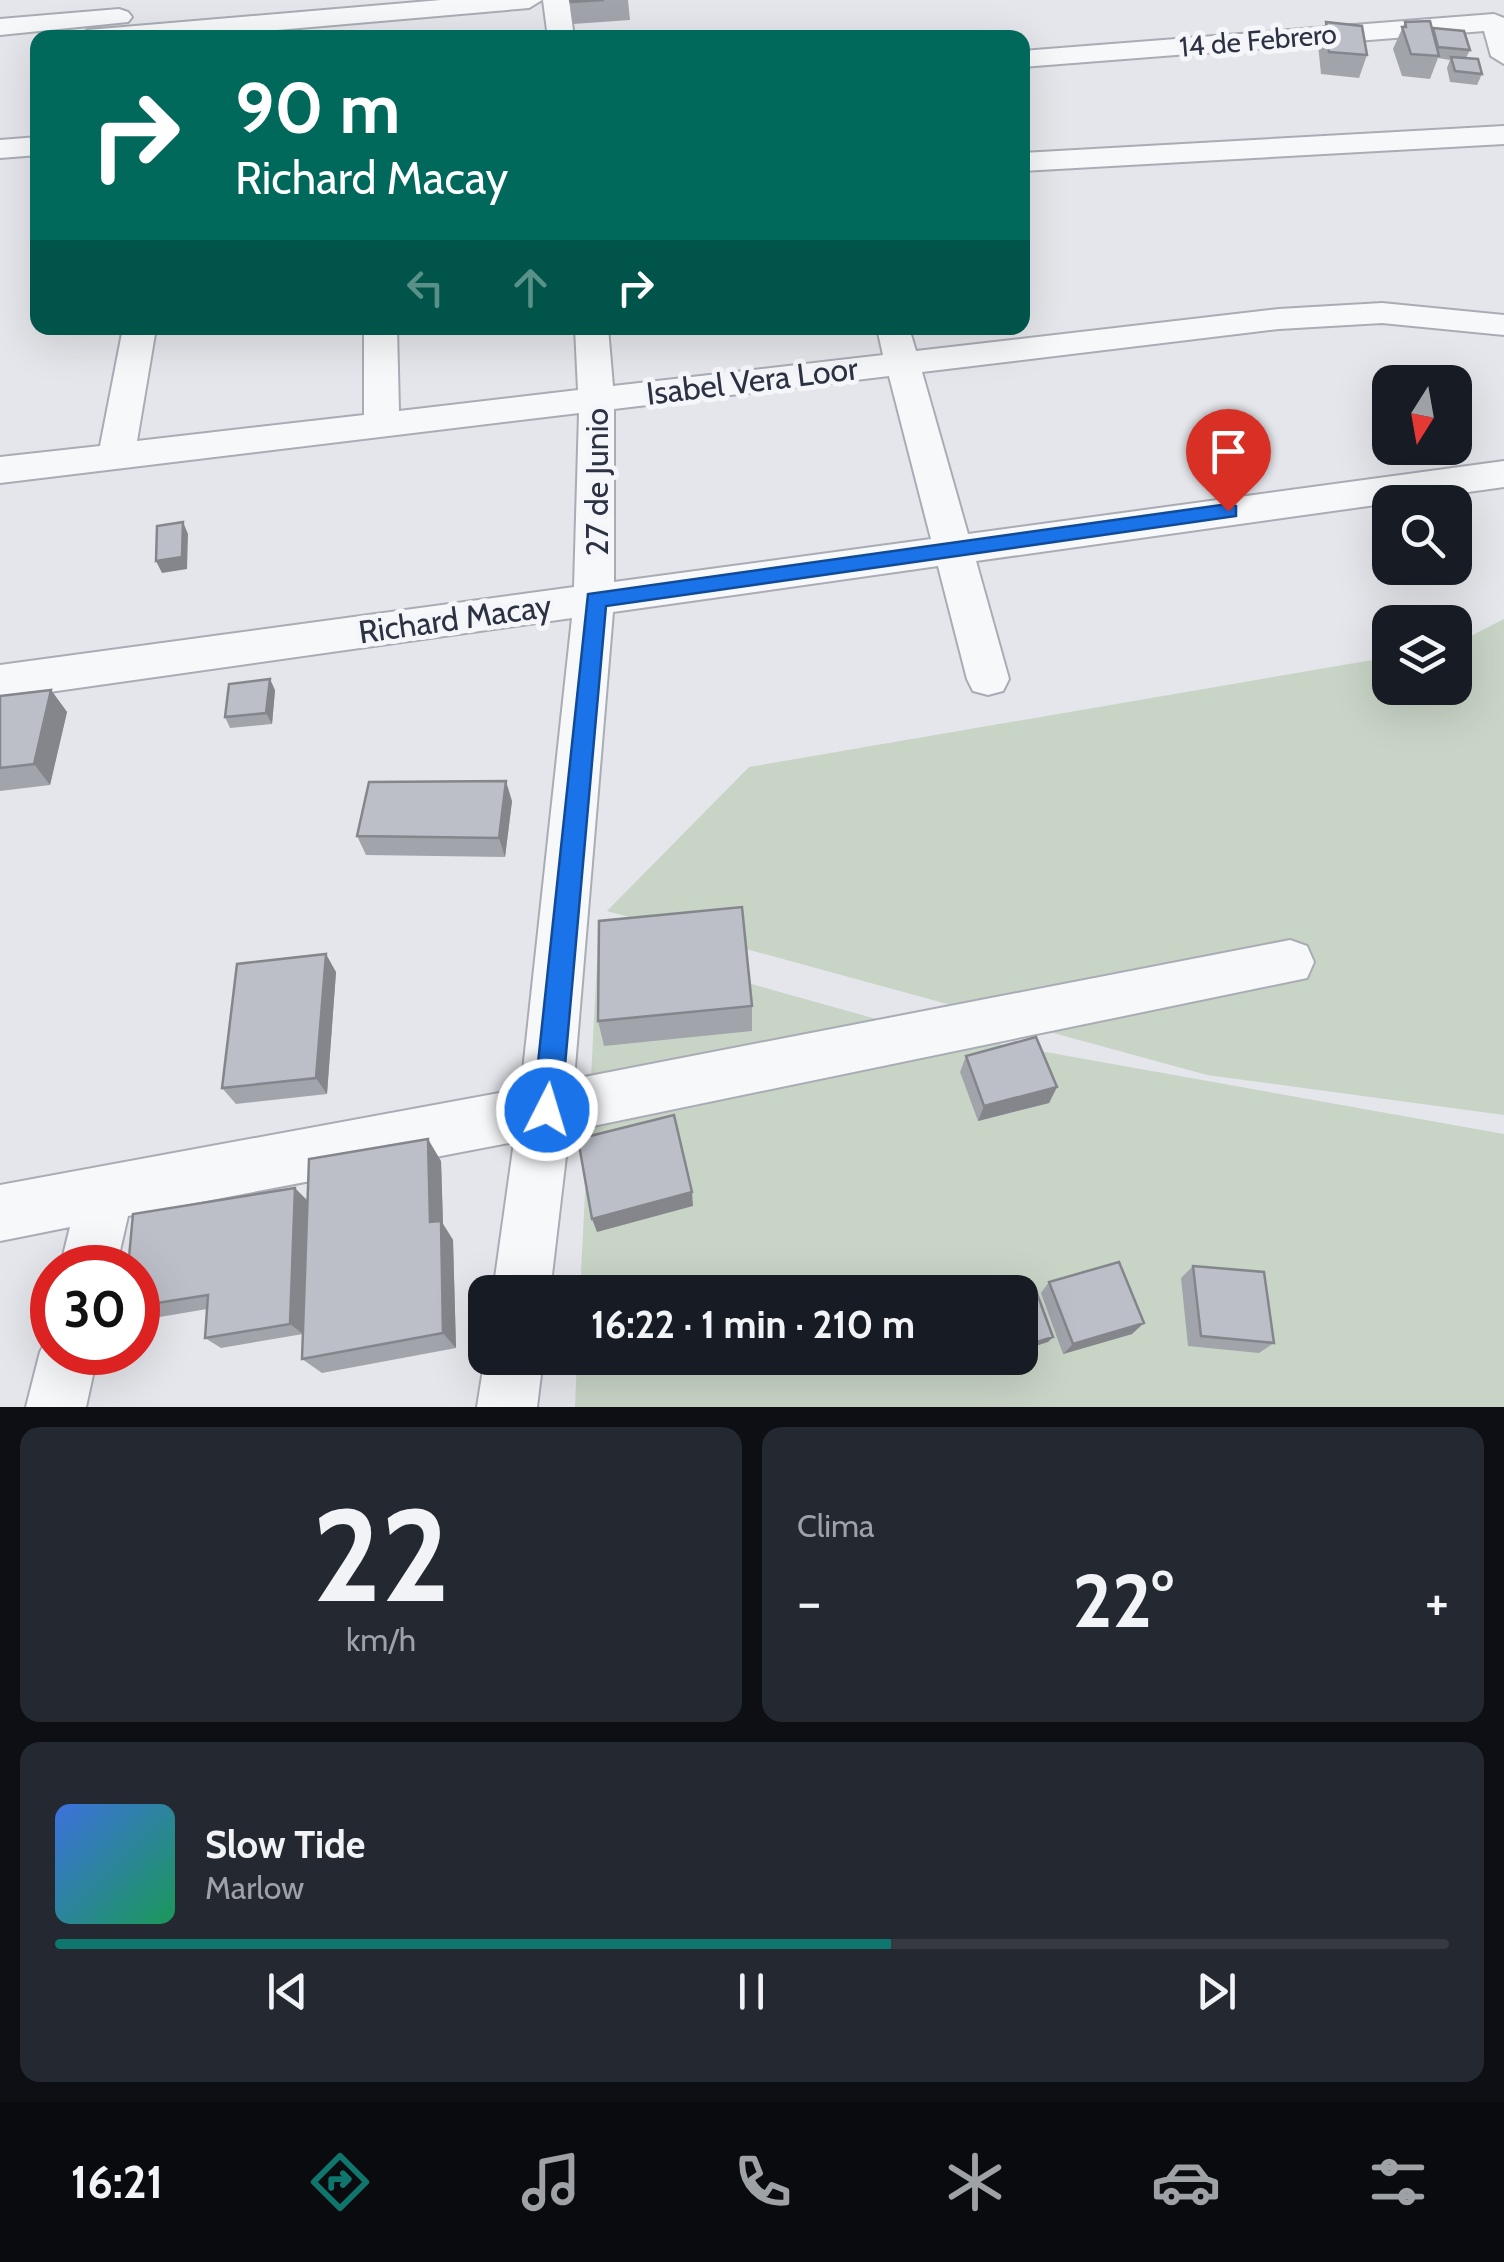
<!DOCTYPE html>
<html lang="es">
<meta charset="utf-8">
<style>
body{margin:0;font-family:Cabin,sans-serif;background:#242831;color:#f1f3f6;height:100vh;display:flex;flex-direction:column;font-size:38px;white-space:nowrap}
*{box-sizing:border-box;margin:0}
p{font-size:32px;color:#9ea1a6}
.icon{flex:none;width:55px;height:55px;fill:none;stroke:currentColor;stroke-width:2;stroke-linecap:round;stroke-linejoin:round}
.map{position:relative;height:1407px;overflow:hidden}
.panel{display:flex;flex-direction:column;gap:20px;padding:20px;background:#0d0f14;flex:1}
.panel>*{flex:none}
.top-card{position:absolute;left:30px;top:30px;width:1000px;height:305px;border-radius:20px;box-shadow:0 10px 40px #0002;background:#00695c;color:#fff;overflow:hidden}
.needle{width:65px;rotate:191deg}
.tools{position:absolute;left:1372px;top:365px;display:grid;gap:20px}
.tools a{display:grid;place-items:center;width:100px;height:100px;border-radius:20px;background:#171b24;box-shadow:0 10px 40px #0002;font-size:50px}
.speed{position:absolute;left:30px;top:1245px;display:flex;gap:20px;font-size:50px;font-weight:700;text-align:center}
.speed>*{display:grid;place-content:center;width:130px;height:130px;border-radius:50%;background:#171b24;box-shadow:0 10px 40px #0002;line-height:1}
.speed .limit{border:15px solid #d22;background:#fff;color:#111}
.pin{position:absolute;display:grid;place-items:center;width:85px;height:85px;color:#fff;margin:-102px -42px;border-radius:50% 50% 50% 0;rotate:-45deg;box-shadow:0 0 10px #0007}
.pin .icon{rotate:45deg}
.me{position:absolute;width:110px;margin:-55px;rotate:5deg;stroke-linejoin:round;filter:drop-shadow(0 0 8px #0008)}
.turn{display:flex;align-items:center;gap:35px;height:210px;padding:0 40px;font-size:45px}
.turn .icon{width:130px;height:130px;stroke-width:2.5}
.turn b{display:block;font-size:70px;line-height:85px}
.lanes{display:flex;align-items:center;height:95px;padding:0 40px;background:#0003;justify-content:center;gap:50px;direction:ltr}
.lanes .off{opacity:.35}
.big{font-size:75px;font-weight:700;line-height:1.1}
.panel .card{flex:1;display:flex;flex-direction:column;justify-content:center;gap:15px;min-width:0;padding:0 35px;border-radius:20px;background:#242831}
.panel .dial{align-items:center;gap:0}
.dial b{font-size:130px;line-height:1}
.song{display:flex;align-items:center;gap:30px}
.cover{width:120px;height:120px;border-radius:15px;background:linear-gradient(135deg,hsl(220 70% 55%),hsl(150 70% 35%))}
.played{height:10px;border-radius:5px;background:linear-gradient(90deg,#0f766e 60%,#363941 60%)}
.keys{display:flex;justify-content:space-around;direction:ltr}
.heat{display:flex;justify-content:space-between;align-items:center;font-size:55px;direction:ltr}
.panel .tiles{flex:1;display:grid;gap:20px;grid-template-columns:1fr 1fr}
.card:last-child{grid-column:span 2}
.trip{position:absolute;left:468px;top:1275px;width:570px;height:100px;border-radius:20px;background:#171b24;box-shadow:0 10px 40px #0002;font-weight:700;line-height:100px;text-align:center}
.menu{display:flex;height:160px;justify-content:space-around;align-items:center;background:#090b0e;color:#9ea1a6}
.menu .icon{width:70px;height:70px}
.menu .active{color:#0f766e}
.menu b{font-size:45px;color:#f1f3f6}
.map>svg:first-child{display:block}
</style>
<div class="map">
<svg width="1504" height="1407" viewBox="0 0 1504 1407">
<rect width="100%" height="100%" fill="#e5e6eb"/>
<path fill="#c8d4c6" d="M1504,619v496l-297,-40 -600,-164 142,-144 641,-110v31h65v-44z
M598,941l307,86 599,107v273h-929l2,-49h443v-66h-440z"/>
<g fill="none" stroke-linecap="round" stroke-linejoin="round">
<defs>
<path id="minor" d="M441,0h101l-13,8 -345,30h-109l13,-8z
M543,0h26l5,38h-26z
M119,9l9,3 4,5 -4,5 -128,13v-16z
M1494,14l10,4v46l-13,-8 -7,-25 -462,36v-16z
M1504,126v18l-482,27v-18z
M38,137v18l-38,3v-18z
M1382,303l122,12v20l-122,-12 -103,6 -357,43 46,162 536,-73v26l-528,74 33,118 -6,12 -15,4 -15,-4 -6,-12 -29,-113 -325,46 -39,467 716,-139 17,6 7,16 -7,16 -738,153 -19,161h-57l21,-150 -386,74 -12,52h-56l10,-41 -70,14v-56l521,-96 51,-471 -572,81v-34l574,-78 5,-174 -579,70v-26l100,-11 23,-118h33l-19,113 227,-26v-87h33l2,83 179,-21 -3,-62h33l5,58 270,-31 -6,-27h32l7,23 363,-42zM889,376l42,163 -317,43v-173z
M52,1330v22h46l-12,55h-60l14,-55z
M485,1357l58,1 -6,49h-60z"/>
</defs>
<use href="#minor" stroke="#aaacb5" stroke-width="4"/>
<use href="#minor" fill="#f7f8fa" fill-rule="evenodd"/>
</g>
<path fill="#a2a4ac" d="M569,0h59l2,20 -57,4z
M1326,22l41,33 -8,23 -38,-4 -3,-30z
M1405,22l27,7 38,21 -4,8 16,16 -5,11 -27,-3 -3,-14 3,-8 -12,-2 -8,21 -28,-3 -9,-27z
M51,690l16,22 -17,73 -50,6v-95z
M275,690l-3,34 -42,4 -5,-11z
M512,801l-7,56 -139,-2 -9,-19z
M336,972l-9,122 -91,10 -14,-16z
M752,1006v25l-148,15 -6,-25z
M966,1056l91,31 -8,16 -71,18 -18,-49z
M441,1161l2,63 10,16 3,108 -134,25 -20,-14 1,-25 -82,14 -16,-10 2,-29 -65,11 -4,-3v-49l170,-67z
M1193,1266l81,77 -15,10 -71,-7 -7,-68z
M1049,1282l83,52 -69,20 -22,-61z"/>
<path fill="#84868c" d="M183,522l5,12 -1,35 -25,4 -6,-12z
M270,679l5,11 -3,34 -6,-11z
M51,690l16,22 -17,73 -16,-21z
M506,781l6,20 -7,56 -6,-19z
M326,954l10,18 -9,122 -11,-16z
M1057,1087l-8,16 -71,18 6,-15z
M428,1139l13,22 2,63 10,16 3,108 -13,-15 -13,-111z
M295,1188l13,13 -5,133 -13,-10z
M692,1192l1,14 -96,26 -5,-13z
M1144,1323l-12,11 -69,20 10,-10z
M1053,1337l-5,5 -28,9v-4z"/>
<path fill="#bcbfc8" stroke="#84868c" stroke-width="2.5" d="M570,0h34l-33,2z
M1430,21l9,35 -28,-2 -9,-27h4l-1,-5z
M1326,22l36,4 5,29 -38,-3z
M1433,28l31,3 6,19 -32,-3z
M1451,57l27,2 4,15 -27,-3z
M183,522l-1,35 -26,4 1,-35z
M270,679l-4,34 -41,4 4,-33z
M51,690l-17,74 -34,4v-72z
M506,781l-7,57 -142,-2 12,-54z
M742,907l10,99 -154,15 1,-100z
M326,954l-10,124 -94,10 15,-124z
M1036,1037l21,50 -73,19 -18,-50z
M674,1115l18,77 -100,27 -14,-80z
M428,1139l2,83 11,-1 2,112 -141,26 7,-200z
M295,1188l-5,136 -85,14 3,-43 -70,11v-38h-10l5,-54z
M1119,1262l25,61 -71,21 -24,-62z
M1193,1266l71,6 10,71 -73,-7z
M1036,1291l17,46 -33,10v-52z"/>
<path fill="#1a73e8" stroke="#114b97" stroke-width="2.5" d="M1228,504l8,2v10l-630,90 -45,504 -4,10 -10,4 -10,-4 -4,-10 55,-516z"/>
<g text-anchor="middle" stroke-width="10" stroke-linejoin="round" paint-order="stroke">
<g font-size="28" fill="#2d3243" stroke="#f4f6f9">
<text transform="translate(1258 40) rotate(-5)" y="10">14 de Febrero</text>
</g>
<g font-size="32" fill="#2d3243" stroke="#f4f6f9">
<text transform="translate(752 381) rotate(-7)" y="11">Isabel Vera Loor</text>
<text transform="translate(597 482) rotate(-90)" y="11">27 de Junio</text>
<text transform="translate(455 619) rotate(-8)" y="11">Richard Macay</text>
</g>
</g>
</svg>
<div class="tools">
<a><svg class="needle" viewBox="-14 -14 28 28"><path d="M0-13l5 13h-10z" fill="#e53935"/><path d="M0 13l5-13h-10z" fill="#9ea1a6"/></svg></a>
<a><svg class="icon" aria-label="search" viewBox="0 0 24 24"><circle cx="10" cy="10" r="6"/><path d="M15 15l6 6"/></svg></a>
<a><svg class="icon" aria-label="layers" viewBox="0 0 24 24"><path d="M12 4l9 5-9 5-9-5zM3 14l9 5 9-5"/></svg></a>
</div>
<div class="speed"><div class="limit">30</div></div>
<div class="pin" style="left:1228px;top:511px;background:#d93025"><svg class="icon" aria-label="arrive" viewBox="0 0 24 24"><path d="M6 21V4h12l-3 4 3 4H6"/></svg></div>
<svg class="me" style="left:547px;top:1110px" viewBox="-20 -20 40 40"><circle r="17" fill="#1a73e8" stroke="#fff" stroke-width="3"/><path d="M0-11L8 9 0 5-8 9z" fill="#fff"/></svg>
<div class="trip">16:22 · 1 min · 210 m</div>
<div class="top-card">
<div class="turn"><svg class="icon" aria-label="right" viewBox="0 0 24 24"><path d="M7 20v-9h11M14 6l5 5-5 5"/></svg><div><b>90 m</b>Richard Macay</div></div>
<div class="lanes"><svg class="icon off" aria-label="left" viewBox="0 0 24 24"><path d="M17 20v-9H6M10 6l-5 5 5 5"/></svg><svg class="icon off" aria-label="ahead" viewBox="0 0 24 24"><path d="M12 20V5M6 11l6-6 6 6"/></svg><svg class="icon" aria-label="right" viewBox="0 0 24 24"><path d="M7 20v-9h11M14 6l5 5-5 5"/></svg></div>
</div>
</div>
<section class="panel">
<div class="tiles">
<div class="card dial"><b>22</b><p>km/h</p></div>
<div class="card"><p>Clima</p>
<div class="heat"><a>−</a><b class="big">22°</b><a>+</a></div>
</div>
<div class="card">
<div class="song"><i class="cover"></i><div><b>Slow Tide</b><p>Marlow</p></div></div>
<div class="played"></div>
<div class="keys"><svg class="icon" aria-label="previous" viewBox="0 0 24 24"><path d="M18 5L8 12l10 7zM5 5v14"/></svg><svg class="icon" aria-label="pause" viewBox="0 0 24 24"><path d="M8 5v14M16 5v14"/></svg><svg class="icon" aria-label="next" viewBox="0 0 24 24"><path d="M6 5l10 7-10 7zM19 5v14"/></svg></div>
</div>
</div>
</section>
<nav class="menu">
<b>16:21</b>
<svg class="icon active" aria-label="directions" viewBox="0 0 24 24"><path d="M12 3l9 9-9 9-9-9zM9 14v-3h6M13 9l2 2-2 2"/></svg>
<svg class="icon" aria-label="music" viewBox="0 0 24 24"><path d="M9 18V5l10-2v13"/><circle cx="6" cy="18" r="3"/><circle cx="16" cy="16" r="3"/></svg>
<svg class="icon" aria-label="phone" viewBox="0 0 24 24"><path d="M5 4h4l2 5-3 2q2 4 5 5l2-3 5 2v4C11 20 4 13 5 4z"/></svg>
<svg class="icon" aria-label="climate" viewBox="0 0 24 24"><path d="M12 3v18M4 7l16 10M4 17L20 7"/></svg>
<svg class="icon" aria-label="car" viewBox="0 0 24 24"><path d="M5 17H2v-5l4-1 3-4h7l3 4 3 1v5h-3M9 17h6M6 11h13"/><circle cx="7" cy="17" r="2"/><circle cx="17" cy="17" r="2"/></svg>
<svg class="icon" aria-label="filters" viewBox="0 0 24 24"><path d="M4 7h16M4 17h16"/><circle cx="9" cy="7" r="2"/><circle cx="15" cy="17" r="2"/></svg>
</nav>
